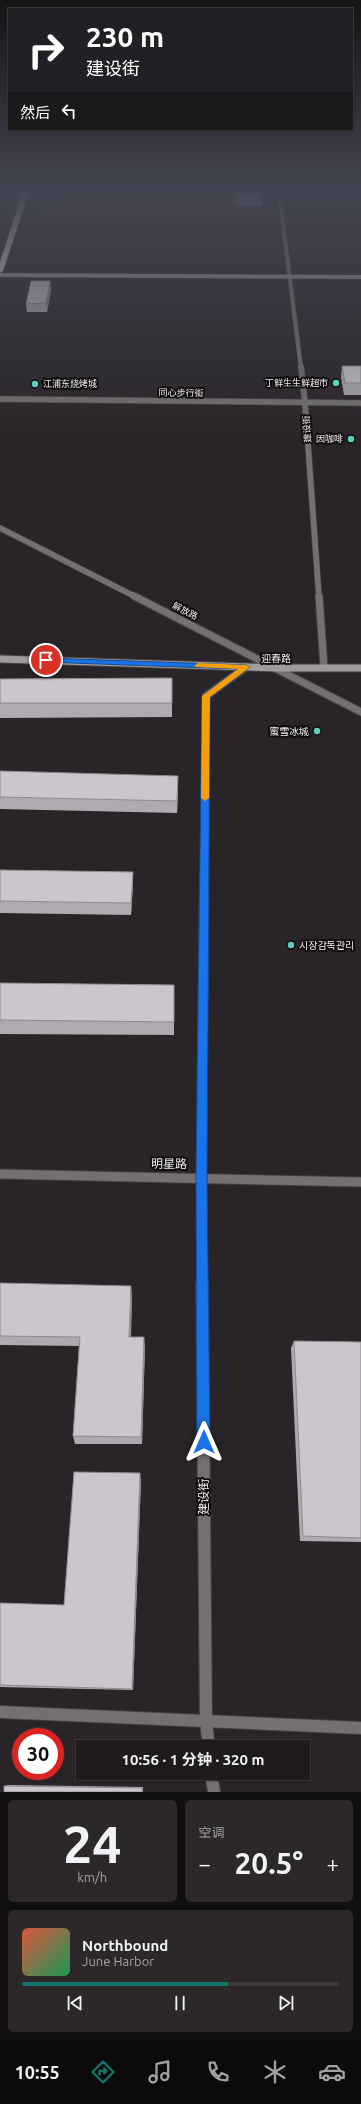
<!DOCTYPE html>
<html lang="zh">
<meta charset="utf-8">
<style>
body{margin:0;font-family:Ubuntu,"Noto Sans SC","Noto Sans KR",sans-serif;background:#2c282a;color:#f1f3f6;height:100vh;display:flex;flex-direction:column;font-size:15px;white-space:nowrap}
*{box-sizing:border-box;margin:0}
p{font-size:13px;color:#a1a1a4}
.icon{flex:none;width:22px;height:22px;fill:none;stroke:currentColor;stroke-width:2;stroke-linecap:round;stroke-linejoin:round}
.map{position:relative;height:1792px;overflow:hidden}
.panel{display:flex;flex-direction:column;gap:8px;padding:8px;background:#110f10;flex:1}
.panel>*{flex:none}
.top-card{position:absolute;left:8px;top:8px;width:345px;height:122px;border-radius:0px;box-shadow:0 1px 3px #0004,0 0 0 1px #3c393b;background:#202124;color:#fff;overflow:hidden}
.speed{position:absolute;left:12px;top:1728px;display:flex;gap:8px;font-size:20px;font-weight:700;text-align:center}
.speed>*{display:grid;place-content:center;width:52px;height:52px;border-radius:50%;background:#1f1b1d;box-shadow:0 1px 3px #0004,0 0 0 1px #3c393b;line-height:1}
.speed .limit{border:6px solid #d22;background:#fff;color:#111}
.pin{position:absolute;display:grid;place-items:center;width:34px;height:34px;color:#fff;margin:-17px;border:2px solid #fff;border-radius:50%;box-shadow:0 1px 4px #0007}
.me{position:absolute;width:44px;margin:-22px;rotate:0deg;stroke-linejoin:round;filter:drop-shadow(0 0 3px #0008)}
.turn{display:flex;align-items:center;gap:14px;height:84px;padding:0 12px;font-size:18px}
.turn .icon{width:52px;height:52px;stroke-width:2.5}
.turn b{display:block;font-size:28px;line-height:34px}
.then{display:flex;align-items:center;height:38px;padding:0 12px;background:#0003;gap:8px;font-size:15px}
.big{font-size:30px;font-weight:700;line-height:1.1}
.panel .card{flex:1;display:flex;flex-direction:column;justify-content:center;gap:6px;min-width:0;padding:0 14px;border-radius:6px;background:#2c282a}
.panel .dial{align-items:center;gap:0}
.dial b{font-size:52px;line-height:1}
.song{display:flex;align-items:center;gap:12px}
.cover{width:48px;height:48px;border-radius:6px;background:linear-gradient(135deg,hsl(10 70% 55%),hsl(150 70% 35%))}
.played{height:4px;border-radius:2px;background:linear-gradient(90deg,#0f766e 65%,#3c393b 65%)}
.keys{display:flex;justify-content:space-around;direction:ltr}
.heat{display:flex;justify-content:space-between;align-items:center;font-size:22px;direction:ltr}
.panel .tiles{flex:1;display:grid;gap:8px;grid-template-columns:1fr 1fr}
.card:last-child{grid-column:span 2}
.trip{position:absolute;left:76px;top:1740px;width:234px;height:40px;border-radius:0px;background:#1f1b1d;box-shadow:0 1px 3px #0004,0 0 0 1px #3c393b;font-weight:700;line-height:40px;text-align:center}
.tabs{display:flex;height:64px;justify-content:space-around;align-items:center;background:#0c0b0c;color:#a1a1a4}
.tabs .icon{width:28px;height:28px}
.tabs .selected{color:#0f766e}
.tabs b{font-size:18px;color:#f1f3f6}
.map>svg:first-child{display:block}
</style>
<div class="map">
<svg width="361" height="1792" viewBox="0 0 361 1792">
<rect width="100%" height="100%" fill="#292427"/>
<path fill="#382d33" d="M48,192h220l3,30 -233,-1z"/>
<path fill="#502a10" d="M61,192h174l-2,18 -178,-5z"/>
<g fill="none" stroke-linecap="round" stroke-linejoin="round">
<defs>
<path id="street-far4" d="M279,192l22,176"/>
<path id="street-far3" d="M301,367l4,36 14,194
M0,399l361,4
M0,528l136,69"/>
<path id="street-far2" d="M134,596l227,116
M319,596l5,71
M204,896l2,-200 40,-29"/>
<path id="street-far1" d="M0,1174l361,8
M202,1285l-1,-108 3,-282"/>
<path id="street" d="M202,1284l4,438 3,25
M0,1712l361,16
M211,1773l3,19"/>
<path id="secondary-far1" d="M0,275l361,2"/>
<path id="secondary" d="M0,659l277,9h84"/>
<path id="highway" d="M23,192h6l-26,79 -3,2v-11z"/>
</defs>
<use href="#street-far4" stroke="#454043" stroke-width="5"/>
<use href="#street-far3" stroke="#454043" stroke-width="7"/>
<use href="#street-far2" stroke="#454043" stroke-width="9"/>
<use href="#street-far1" stroke="#454043" stroke-width="11"/>
<use href="#street" stroke="#454043" stroke-width="14"/>
<use href="#secondary-far1" stroke="#454043" stroke-width="5"/>
<use href="#secondary" stroke="#454043" stroke-width="9"/>
<use href="#highway" stroke="#454043" stroke-width="2"/>
<use href="#street-far4" stroke="#747070" stroke-width="4"/>
<use href="#street-far3" stroke="#747070" stroke-width="5.5"/>
<use href="#street-far2" stroke="#747070" stroke-width="7"/>
<use href="#street-far1" stroke="#747070" stroke-width="9"/>
<use href="#street" stroke="#747070" stroke-width="12"/>
<use href="#secondary-far1" stroke="#a09b9b" stroke-width="4"/>
<use href="#secondary" stroke="#a09b9b" stroke-width="7"/>
<use href="#highway" fill="#e2dad9" fill-rule="evenodd"/>
</g>
<path fill="#aeaaaf" d="M238,192h23v14l-24,-1z
M50,281l1,9 -4,22h-20l-1,-8z
M342,366h19v29h-17l-3,-18z
M172,678v39l-172,1v-39z
M0,771l178,17 -1,25 -177,-4z
M0,870l133,2v12l-2,31 -131,-2z
M0,983l174,2v50l-174,-1z
M0,1283l132,13 -1,41 14,9 -3,98h-67l-2,-8 6,-90 -79,-1z
M294,1341l67,1v200l-61,-1 -9,-193z
M141,1480l-8,210 -133,-3v-84l64,2z
M8,1785l135,2v5h-139v-6z"/>
<path fill="#8d8b8f" d="M50,281l1,9 -4,22 -1,-9z
M178,776v12l-1,25v-12z
M133,872v12l-2,31v-12z
M131,1286l1,10 -2,50 -1,-9z
M144,1337l1,9 -3,98 -1,-7z
M140,1473l1,7 -8,210 -1,-1z"/>
<path fill="#cac6cc" stroke="#8d8b8f" d="M238,192h23v3h-23z
M31,281h19l-4,22 -20,1z
M342,366h19v17h-16z
M172,678v25h-172v-24z
M0,771l178,5 -1,25 -177,-4z
M0,870l133,2 -2,31 -131,-2z
M0,983l174,2v37l-174,-2z
M0,1283l131,3 -2,51h15l-3,100 -68,-1 7,-99 -80,-1z
M294,1341l67,1v196l-58,-2z
M74,1472l66,1 -8,216 -132,-4v-82l64,2z
M4,1786l138,2v4h-138z"/>
<linearGradient id="sky" x2="0" y2="1"><stop stop-color="#171415"/><stop offset="0.43" stop-color="#434552"/><stop offset="1" stop-color="#434552" stop-opacity="0"/></linearGradient>
<rect width="361" height="443" fill="url(#sky)"/>
<path fill="#1a73e8" stroke="#114b97" d="M46,658l200,7 4,2 -40,30 -3,480 3,265 -2,4 -4,2 -5,-2 -2,-4 -1,-265 6,-481 36,-27 -195,-7v-3z"/>
<path fill="#f59e0b" d="M198,663l48,2 4,2 -40,30 -1,101 -4,3 -4,-3 1,-102 36,-27 -42,-2 -2,-1z"/>
<g fill="#5bcebc" stroke="#110e0f" stroke-width="1.5">
<circle cx="336" cy="383" r="4"/>
<circle cx="35" cy="384" r="4"/>
<circle cx="351" cy="439" r="4"/>
<circle cx="317" cy="731" r="4"/>
<circle cx="291" cy="945" r="4"/>
</g>
<g text-anchor="middle" stroke-width="4" stroke-linejoin="round" paint-order="stroke">
<g font-size="9" fill="#f2eef0" stroke="#110e0f" text-anchor="end">
<text x="328" y="386">丁鲜生生鲜超市</text>
<text x="43" y="387" text-anchor="start">江浦东烧烤城</text>
<text x="343" y="442">因咖啡</text>
</g>
<g font-size="9" fill="#f2eef0" stroke="#110e0f">
<text transform="translate(181 393) rotate(1)" y="3">同心步行街</text>
<text transform="translate(307 429) rotate(-94)" y="3">建设街</text>
<text transform="translate(185 611) rotate(27)" y="3">解放路</text>
</g>
<g font-size="10" fill="#f2eef0" stroke="#110e0f">
<text x="276" y="662">迎春路</text>
</g>
<g font-size="10" fill="#f2eef0" stroke="#110e0f" text-anchor="end">
<text x="309" y="735">蜜雪冰城</text>
<text x="299" y="949" text-anchor="start">시장감독관리</text>
</g>
<g font-size="12" fill="#f2eef0" stroke="#110e0f">
<text transform="translate(169 1164) rotate(1)" y="4">明星路</text>
<text transform="translate(204 1497) rotate(-90)" y="4">建设街</text>
</g>
</g>
</svg>
<div class="speed"><div class="limit">30</div></div>
<div class="pin" style="left:46px;top:660px;background:#d93025"><svg class="icon" aria-label="arrive" viewBox="0 0 24 24"><path d="M6 21V4h12l-3 4 3 4H6"/></svg></div>
<svg class="me" style="left:204px;top:1442px" viewBox="-20 -20 40 40"><path d="M0-17L14 15 0 8-14 15z" fill="#1a73e8" stroke="#fff" stroke-width="4"/></svg>
<div class="trip">10:56 · 1 分钟 · 320 m</div>
<div class="top-card">
<div class="turn"><svg class="icon" aria-label="right" viewBox="0 0 24 24"><path d="M7 20v-9h11M14 6l5 5-5 5"/></svg><div><b>230 m</b>建设街</div></div>
<div class="then">然后<svg class="icon" aria-label="left" viewBox="0 0 24 24"><path d="M17 20v-9H6M10 6l-5 5 5 5"/></svg></div>
</div>
</div>
<section class="panel">
<div class="tiles">
<div class="card dial"><b>24</b><p>km/h</p></div>
<div class="card"><p>空调</p>
<div class="heat"><a>−</a><b class="big">20.5°</b><a>+</a></div>
</div>
<div class="card">
<div class="song"><i class="cover"></i><div><b>Northbound</b><p>June Harbor</p></div></div>
<div class="played"></div>
<div class="keys"><svg class="icon" aria-label="previous" viewBox="0 0 24 24"><path d="M18 5L8 12l10 7zM5 5v14"/></svg><svg class="icon" aria-label="pause" viewBox="0 0 24 24"><path d="M8 5v14M16 5v14"/></svg><svg class="icon" aria-label="next" viewBox="0 0 24 24"><path d="M6 5l10 7-10 7zM19 5v14"/></svg></div>
</div>
</div>
</section>
<nav class="tabs">
<b>10:55</b>
<svg class="icon selected" aria-label="directions" viewBox="0 0 24 24"><path d="M12 3l9 9-9 9-9-9zM9 14v-3h6M13 9l2 2-2 2"/></svg>
<svg class="icon" aria-label="music" viewBox="0 0 24 24"><path d="M9 18V5l10-2v13"/><circle cx="6" cy="18" r="3"/><circle cx="16" cy="16" r="3"/></svg>
<svg class="icon" aria-label="phone" viewBox="0 0 24 24"><path d="M5 4h4l2 5-3 2q2 4 5 5l2-3 5 2v4C11 20 4 13 5 4z"/></svg>
<svg class="icon" aria-label="climate" viewBox="0 0 24 24"><path d="M12 3v18M4 7l16 10M4 17L20 7"/></svg>
<svg class="icon" aria-label="car" viewBox="0 0 24 24"><path d="M5 17H2v-5l4-1 3-4h7l3 4 3 1v5h-3M9 17h6M6 11h13"/><circle cx="7" cy="17" r="2"/><circle cx="17" cy="17" r="2"/></svg>
</nav>
